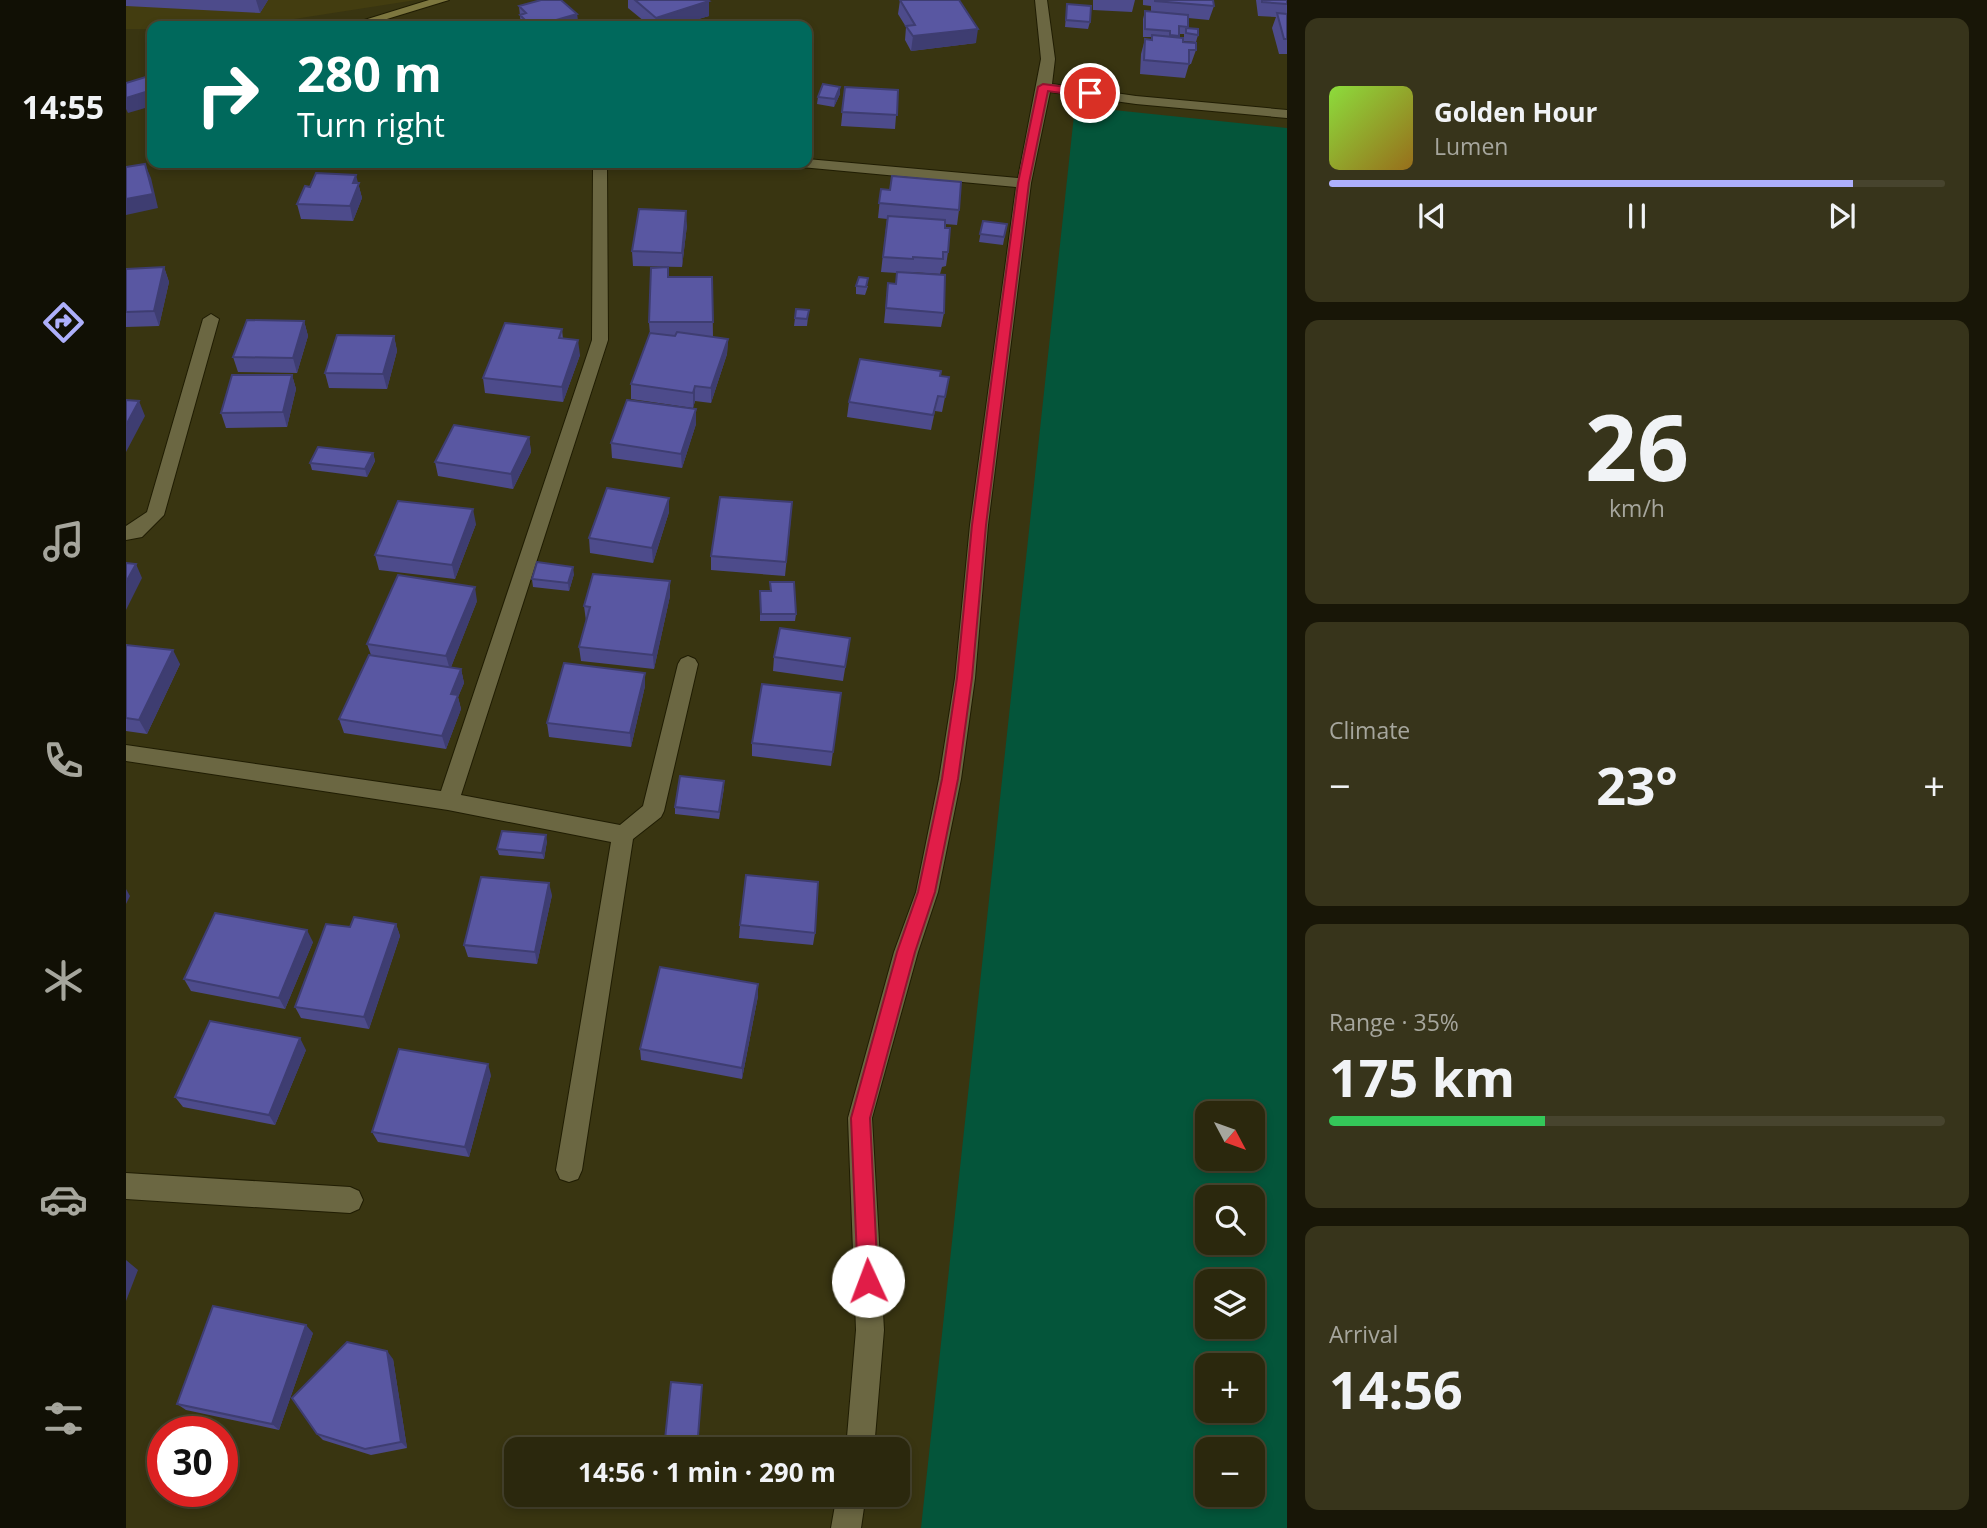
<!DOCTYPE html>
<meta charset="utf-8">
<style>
body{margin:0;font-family:"Open Sans",sans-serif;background:#37341b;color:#f1f3f6;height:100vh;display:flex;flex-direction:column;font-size:26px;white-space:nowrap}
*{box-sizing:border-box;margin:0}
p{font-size:23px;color:#a6a69d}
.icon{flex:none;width:38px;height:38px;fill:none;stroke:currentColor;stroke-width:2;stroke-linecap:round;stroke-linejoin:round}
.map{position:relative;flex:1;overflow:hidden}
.panel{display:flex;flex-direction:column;gap:18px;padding:18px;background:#181607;width:700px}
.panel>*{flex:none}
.top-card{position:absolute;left:21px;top:21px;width:665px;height:147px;border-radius:14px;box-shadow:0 4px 10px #0003,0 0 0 2px #47442e;background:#00695c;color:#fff;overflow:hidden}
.needle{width:46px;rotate:131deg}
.buttons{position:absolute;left:1069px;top:1101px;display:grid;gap:14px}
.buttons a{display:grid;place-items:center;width:70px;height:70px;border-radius:14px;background:#2b280d;box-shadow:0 4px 10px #0003,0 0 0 2px #47442e;font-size:35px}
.speed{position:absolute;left:21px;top:1416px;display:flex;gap:14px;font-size:35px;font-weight:700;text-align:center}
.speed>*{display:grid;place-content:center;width:91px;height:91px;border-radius:50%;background:#2b280d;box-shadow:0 4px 10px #0003,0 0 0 2px #47442e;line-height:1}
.speed .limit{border:10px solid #d22;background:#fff;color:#111}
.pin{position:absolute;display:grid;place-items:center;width:60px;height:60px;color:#fff;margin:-30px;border:4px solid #fff;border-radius:50%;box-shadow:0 2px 7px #0007}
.me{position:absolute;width:77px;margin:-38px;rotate:358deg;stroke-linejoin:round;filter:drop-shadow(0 0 5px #0008)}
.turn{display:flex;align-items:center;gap:24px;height:147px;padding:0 35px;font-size:32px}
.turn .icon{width:91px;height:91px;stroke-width:2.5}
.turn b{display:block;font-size:49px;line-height:60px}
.big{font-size:52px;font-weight:700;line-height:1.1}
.panel .card{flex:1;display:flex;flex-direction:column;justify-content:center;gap:10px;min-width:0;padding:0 24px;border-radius:14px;background:#37341b}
.panel .dial{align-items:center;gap:0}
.dial b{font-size:91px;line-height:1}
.song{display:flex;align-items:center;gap:21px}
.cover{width:84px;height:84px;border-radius:10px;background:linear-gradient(135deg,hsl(90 70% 55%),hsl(40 70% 35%))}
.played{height:7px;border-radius:4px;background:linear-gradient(90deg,#adaffb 85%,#47442e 85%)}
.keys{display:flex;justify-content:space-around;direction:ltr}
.heat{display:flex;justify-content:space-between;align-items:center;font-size:38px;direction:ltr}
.charge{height:10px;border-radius:5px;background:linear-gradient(90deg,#34c759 35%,#47442e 0)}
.trip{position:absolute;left:378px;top:1437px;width:406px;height:70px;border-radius:14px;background:#2b280d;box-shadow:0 4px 10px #0003,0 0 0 2px #47442e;font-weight:700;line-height:70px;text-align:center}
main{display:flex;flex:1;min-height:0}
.tab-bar{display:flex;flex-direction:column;width:126px;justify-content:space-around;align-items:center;background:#111005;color:#a6a69d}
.tab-bar .icon{width:49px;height:49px}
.tab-bar .on{color:#adaffb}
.tab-bar b{font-size:32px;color:#f1f3f6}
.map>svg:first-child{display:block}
</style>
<main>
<nav class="tab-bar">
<b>14:55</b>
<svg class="icon on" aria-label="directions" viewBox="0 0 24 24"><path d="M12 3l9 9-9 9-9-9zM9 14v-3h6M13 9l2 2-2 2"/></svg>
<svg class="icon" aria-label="music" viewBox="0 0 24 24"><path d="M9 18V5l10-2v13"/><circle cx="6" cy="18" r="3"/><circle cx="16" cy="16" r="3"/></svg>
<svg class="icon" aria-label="phone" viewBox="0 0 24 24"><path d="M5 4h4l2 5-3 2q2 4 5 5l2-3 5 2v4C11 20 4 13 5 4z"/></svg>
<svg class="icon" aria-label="climate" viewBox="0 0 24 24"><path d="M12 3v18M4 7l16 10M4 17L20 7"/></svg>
<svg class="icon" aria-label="car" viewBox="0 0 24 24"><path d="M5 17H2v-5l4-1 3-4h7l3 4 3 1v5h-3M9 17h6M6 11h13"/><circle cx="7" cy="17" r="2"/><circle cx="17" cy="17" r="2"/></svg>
<svg class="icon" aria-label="filters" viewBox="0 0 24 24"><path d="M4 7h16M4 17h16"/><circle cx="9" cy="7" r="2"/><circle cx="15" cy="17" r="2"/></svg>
</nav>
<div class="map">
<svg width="1161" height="1528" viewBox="0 0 1161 1528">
<rect width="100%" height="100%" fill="#393511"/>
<path fill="#433d10" d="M0,0h290l-167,26h-97v3h-26z"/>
<path fill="#04553a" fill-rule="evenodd" d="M949,106l212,22v1400h-366zM1082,1113h45v45h-45zM1082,1197h45v45h-45zM1082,1281h45v45h-45zM1082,1365h45v45h-45zM1127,1449v45h-45v-45z"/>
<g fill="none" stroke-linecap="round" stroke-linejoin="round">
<defs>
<path id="street" d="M909,0h12l8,59 -3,25 84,12 151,14v8l-151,-14 -86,-12 -19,91 -43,342 -13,153 -14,101 -23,113 -20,60 -46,166 12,212 -10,119h-28l10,-119 -8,-212 46,-166 22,-60 23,-113 16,-101 15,-153 46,-338 -215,-20 -7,-4h13v-4l211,19 23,-119z
M470,163h15l-4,5 1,172 -147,455 159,30 23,-19 35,-142 3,-5 7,-3 7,3 3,5 -34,147 -3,6 -28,22 -51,331 -4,9 -9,3 -9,-3 -4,-9 55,-328 -163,-32 -322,-49v-16l315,46 151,-451 1,-173z
M85,314l8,5 -55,196 -22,22 -16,3v-14l21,-14 56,-193z
M0,1173l224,14 9,4 4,9 -4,9 -9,4 -224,-14z
M711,1494h29l-5,34h-30z"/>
<path id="secondary" d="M303,0h20l-85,26h-19z"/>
</defs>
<use href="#street" stroke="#201d03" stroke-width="2"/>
<use href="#secondary" stroke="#201d03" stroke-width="2"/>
<use href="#street" fill="#6b6742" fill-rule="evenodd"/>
<use href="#secondary" fill="#7d773f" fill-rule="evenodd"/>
</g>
<path fill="#4d4b8b" d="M0,0h142l-8,13 -134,-7z
M502,0h79l2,1v15l-35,10h-24l-22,-18z
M774,0l76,43 -65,8 -6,-11 1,-13 -8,-13z
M967,0h42l-3,12 -39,-2z
M1017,0h70l1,6 -5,14 -21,-2v10l10,7 -2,7 -12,-1v-7h-5v3l4,5 13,8 -5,14h-2l-4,14 -45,-4 1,-20 4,-15 6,1v-3h-8v-18l2,-8 6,1v-6l-8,-1z
M1130,0h31v54h-8l-7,-26 4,-11 -18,-1z
M941,4l23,18 -2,7 -23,-2z
M393,6l58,8 1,12h-57z
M714,87v7l-6,13 -17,-3 1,-7z
M719,87l53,3 -3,39 -54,-3z
M232,183l4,15 -9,23 -52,-2 -4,-15 13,-17z
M755,189l78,21 -2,15 -12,-1 3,28 -2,14 -4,1 -2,7 -29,-2v1l33,40 -3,14 -57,-4 4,-40 8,1 1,-11 -16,-1 6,-53 -9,-1z
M857,221l24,3 -4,21 -24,-3z
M561,225l-5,42 -49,-1 -1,-15z
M38,267l5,15 -10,44 -33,1v-58z
M542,277h44l1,60 15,2 -1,15 -16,49 -16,-2 -2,7 -62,-9v-15l19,-49 -1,-13z
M730,286h12l-3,9 -9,-1z
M682,317l-1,9h-13l1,-8z
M178,321l4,15 -11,37 -59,-1 -5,-15z
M436,329l1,10 17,16 -17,47 -78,-9 -2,-15z
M268,336l3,15 -10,38 -58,-1 -4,-15z
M166,375l4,14 -9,38 -61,1 -5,-15z
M814,376l9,1 -7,35 -7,-1 -4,19 -84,-13 2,-15z
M570,424l-14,44 -70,-10 -1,-15z
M403,437l2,15 -18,37 -75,-13 -3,-14z
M247,453l2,8 -8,16 -55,-7 -2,-7z
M543,498v14l-16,51 -63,-10 -1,-15z
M665,517l-6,59 -74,-6v-14z
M350,524l-21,55 -76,-9 -4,-15z
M448,574l-5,17 -36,-4 -1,-8z
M644,582l26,32 -1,7h-35v-30h10z
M544,596l-16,73 -73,-8 -2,-14 7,-26 -2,-15z
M351,601l-26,66 10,2 3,14 -6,14 3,12 -15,40 -102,-16 -5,-14 32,-64 -4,-11z
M724,638l-7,43 -70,-10 1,-14z
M0,645l54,19 -33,70 -21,-3z
M519,686l-14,61 -82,-10 -2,-14z
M715,693l-10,73 -79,-10v-13z
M598,788l-5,31 -44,-5v-7z
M421,841l-3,18 -45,-4 -2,-6z
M426,895l-15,69 -69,-7 -4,-12z
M270,924l4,12 -31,93 -68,-11 -6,-11 55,-80z
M614,925l75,8 -2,12 -74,-7z
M187,942l-28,67 -94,-18 -7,-12z
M632,984v12l-16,83 -101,-19 -1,-11z
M180,1050l-31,75 -92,-18 -8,-10z
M365,1075l-22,82 -91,-15 -6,-10z
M187,1333l-34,97 -93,-20 -9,-6z
M267,1359l14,89 -36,7 -48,-15 -6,-6z"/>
<path fill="#3e3d71" d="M130,0h12l-8,13z
M583,1v15l-35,10h-18v-8z
M451,14l1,12h-39v-1z
M408,20v6h-6l-1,-4z
M852,29l-2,14 -65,8 2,-15z
M714,87v7l-6,13 1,-8z
M26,90v16l-24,7 -2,-4v-11z
M30,163h33l1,2 -31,5z
M19,164l6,14 7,30 -32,7v-16z
M230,175l6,23 -9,23 -3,-15 3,-23z
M560,211l1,14 -5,42v-14z
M38,267l5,15 -10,44 -5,-15z
M178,321l4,15 -11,37 -4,-15z
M268,336l3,15 -10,38 -4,-15z
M602,339l-1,15 -16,49v-15z
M452,340l2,15 -17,47 -1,-15z
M166,375l4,14 -9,38 -4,-15z
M569,386v15l-2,7v-15z
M13,401l6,15 -19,36v-27z
M570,409v15l-14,44 -1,-14z
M403,437l2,15 -18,37 -2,-15z
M247,453l2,8 -8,16 -2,-8z
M543,498v14l-16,51 -1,-15z
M347,509l3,15 -21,55 -3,-14z
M10,564l6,14 -16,32v-28z
M447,567l1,7 -5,17 -1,-8z
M544,581v15l-16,73 -1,-14z
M349,587l2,14 -27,69 -4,-14z
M47,650l7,14 -33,70 -8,-14z
M335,669l3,14 -6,14 3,12 -15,40 -4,-13 9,-42z
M519,673v13l-14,61 -1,-14z
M420,835l1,6 -3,18 -2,-6z
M423,883l3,12 -15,69 -2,-12z
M0,889l4,7 -4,8z
M270,924l4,12 -31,93 -5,-12z
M181,930l6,12 -28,67 -6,-11z
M632,984v12l-16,83v-11z
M174,1038l6,12 -31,75 -6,-10z
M362,1064l3,11 -22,82 -4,-10z
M0,1260l12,10 -12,31z
M180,1325l7,8 -34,97 -7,-6z
M261,1351l6,8 14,89 -6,-6z"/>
<path fill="#5957a2" stroke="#3e3d71" stroke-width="2" d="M415,0h20l16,14 -38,11 -5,-5 -7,2 -7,-7 6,-2 -7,-7z
M509,0h72l2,1 -53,17z
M774,0h59l19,29 -65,7 -7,-10 9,-1z
M1029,0h58l1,6 -59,-5z
M1136,0h25v4l-25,-2z
M941,4l24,2 -1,16 -24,-2z
M1019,11l43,4v12l-9,-1v10l-9,-1v-4l-25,-2z
M1151,13l10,1v25h-3z
M352,23l4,3h-17z
M1060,28l12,1v6l-12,-2z
M1026,35l31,3v4l13,1v7h-7v14l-45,-4 1,-21 7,1z
M26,75v15l-26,8v-15z
M697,84l17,3 -5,12 -17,-2z
M719,87l53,3 -1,25 -55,-3z
M19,164l8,30 -27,5v-32z
M190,173l40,2 -3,8h6l-9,23 -53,-2 8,-18 5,1z
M766,176l69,6 -2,28 -80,-7 2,-14 9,1z
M513,209l47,2 -4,42 -50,-2z
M762,216l57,4v8h5l-2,24h-5v7l-30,-2v2l-30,-2z
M857,221l24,3 -3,13 -24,-3z
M38,267l-10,44 -28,1v-43z
M542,267v10h44l1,45h-64l2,-54z
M771,272l48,3 -1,38 -58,-5 2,-25 8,1z
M733,277l9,1 -2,9 -10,-1z
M670,309l13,1 -2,9 -12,-1z
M121,320l57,1 -11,37 -60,-1z
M379,323l57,6 -3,9 19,2 -16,47 -79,-9z
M551,332l51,7 -17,49 -16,-2 -2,7 -62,-9 19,-51 25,3z
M211,335l57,1 -11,38 -58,-1z
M734,359l81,12 -1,5 9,1 -4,20 -7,-1 -5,19 -84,-13z
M106,375h60l-9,37 -62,1z
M0,400l13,1 -13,24z
M501,400l69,9 -15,45 -70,-11z
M328,425l75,12 -18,37 -76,-12z
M192,447l55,6 -8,16 -55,-6z
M481,488l62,10 -17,50 -63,-10z
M594,497l72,5 -6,60 -75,-6z
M272,501l75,8 -21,56 -77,-10z
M411,562l36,5 -5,16 -36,-4z
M0,563l10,1 -10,18z
M467,574l77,7 -17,74 -74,-8 11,-40 -6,-1z
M272,575l77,12 -29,69 -79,-12z
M644,582h24l2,32h-35l-1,-23h11z
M654,628l70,10 -5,29 -71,-10z
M0,645l47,5 -34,70 -13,-2z
M243,655l92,14 -10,25 7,1 -16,41 -103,-17z
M438,663l81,10 -15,60 -83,-10z
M636,684l79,9 -8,59 -81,-9z
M554,776l44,5 -5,31 -44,-5z
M376,831l44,4 -4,18 -45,-4z
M620,875l72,7 -3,51 -75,-8z
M355,877l68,6 -14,69 -71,-7z
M89,913l92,17 -28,68 -95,-19z
M228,917l42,7 -32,93 -69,-10 31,-83 24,3z
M534,967l98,17 -16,84 -102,-19z
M84,1021l90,17 -31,77 -94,-18z
M273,1049l89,15 -23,83 -93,-15z
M87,1306l93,19 -34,99 -95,-20z
M221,1342l40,9 14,91 -36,7 -48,-15 -25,-36z
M545,1382l31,3 -5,64h-33z"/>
<path fill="#e11d48" stroke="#92132f" stroke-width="2" d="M917,84l47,6 5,3 -5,4 -42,-6 -19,92 -43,342 -14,153 -14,101 -23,113 -20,60 -45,166 8,163 -3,7 -7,3 -7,-3 -3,-7 -7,-163 46,-166 21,-60 24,-113 15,-101 15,-153 46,-342 20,-96z"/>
</svg>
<div class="buttons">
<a><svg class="needle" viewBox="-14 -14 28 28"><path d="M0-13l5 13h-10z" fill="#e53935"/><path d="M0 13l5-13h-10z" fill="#a6a69d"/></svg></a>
<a><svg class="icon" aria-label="search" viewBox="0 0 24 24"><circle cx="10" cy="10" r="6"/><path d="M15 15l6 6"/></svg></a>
<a><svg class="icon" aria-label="layers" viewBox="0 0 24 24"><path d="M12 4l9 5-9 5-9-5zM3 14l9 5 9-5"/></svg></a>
<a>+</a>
<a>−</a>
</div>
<div class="speed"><div class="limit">30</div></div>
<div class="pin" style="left:964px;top:93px;background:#d93025"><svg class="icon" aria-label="arrive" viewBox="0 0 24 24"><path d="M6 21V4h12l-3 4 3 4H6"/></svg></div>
<svg class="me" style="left:742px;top:1281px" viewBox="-20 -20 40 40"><circle r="19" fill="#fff"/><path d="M0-13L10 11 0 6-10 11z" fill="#e11d48"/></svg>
<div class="trip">14:56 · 1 min · 290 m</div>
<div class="top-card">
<div class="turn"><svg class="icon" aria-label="right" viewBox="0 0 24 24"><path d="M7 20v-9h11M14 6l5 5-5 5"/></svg><div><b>280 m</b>Turn right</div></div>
</div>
</div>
<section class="panel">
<div class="card">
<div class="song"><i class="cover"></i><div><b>Golden Hour</b><p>Lumen</p></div></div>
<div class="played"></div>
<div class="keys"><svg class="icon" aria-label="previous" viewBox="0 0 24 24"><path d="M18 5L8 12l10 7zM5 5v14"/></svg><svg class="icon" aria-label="pause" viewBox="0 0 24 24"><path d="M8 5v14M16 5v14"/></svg><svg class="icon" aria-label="next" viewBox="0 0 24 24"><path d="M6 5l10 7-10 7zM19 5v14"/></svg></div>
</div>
<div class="card dial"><b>26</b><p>km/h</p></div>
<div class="card"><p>Climate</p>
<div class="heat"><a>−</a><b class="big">23°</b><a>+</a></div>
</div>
<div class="card"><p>Range · 35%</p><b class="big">175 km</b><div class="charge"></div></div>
<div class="card"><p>Arrival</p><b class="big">14:56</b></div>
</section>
</main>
